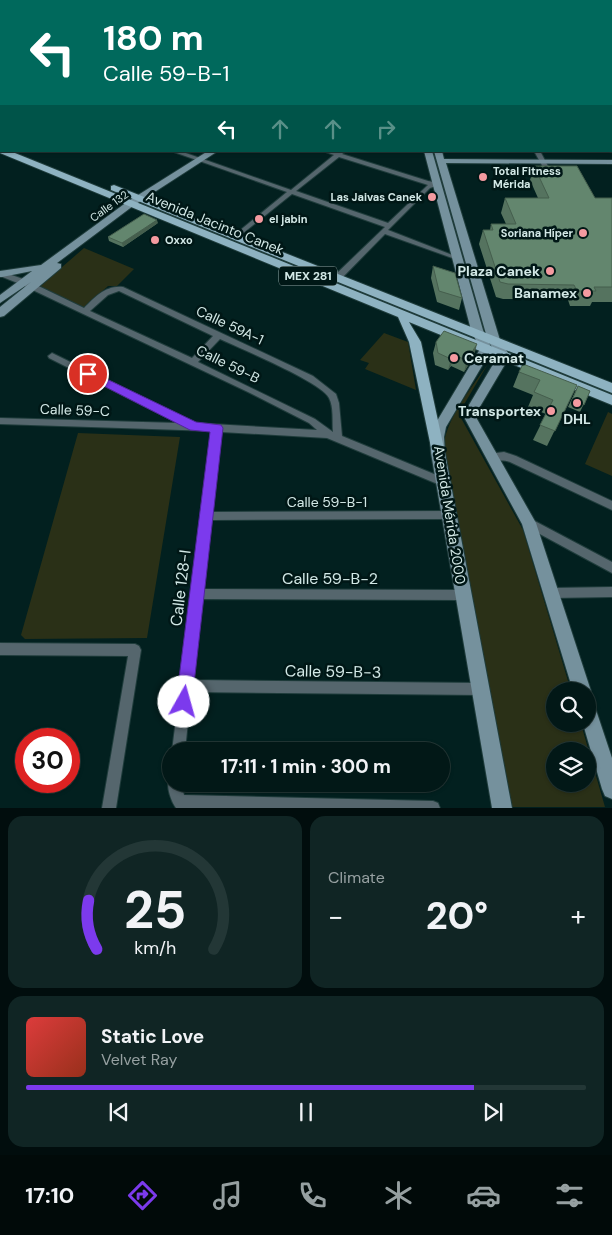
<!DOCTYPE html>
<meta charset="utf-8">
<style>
body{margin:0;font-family:"DM Sans",sans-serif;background:#102524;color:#f1f3f6;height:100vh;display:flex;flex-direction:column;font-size:19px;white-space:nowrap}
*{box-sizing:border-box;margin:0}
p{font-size:16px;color:#96a0a1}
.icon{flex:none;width:28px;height:28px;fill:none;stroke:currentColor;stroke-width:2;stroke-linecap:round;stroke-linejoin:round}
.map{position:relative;height:808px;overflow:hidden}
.side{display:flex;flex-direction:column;gap:8px;padding:8px;background:#010d0d;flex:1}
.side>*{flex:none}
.top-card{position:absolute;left:0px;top:0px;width:612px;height:152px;box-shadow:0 1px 4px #0004,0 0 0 1px #233736;background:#00695c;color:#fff;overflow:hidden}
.fabs{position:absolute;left:546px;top:682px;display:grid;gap:10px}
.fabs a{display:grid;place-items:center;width:50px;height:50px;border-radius:50%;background:#021817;box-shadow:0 1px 4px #0004,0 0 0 1px #233736;font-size:25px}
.speed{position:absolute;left:15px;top:728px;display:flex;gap:10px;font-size:25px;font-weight:700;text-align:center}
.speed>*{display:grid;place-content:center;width:65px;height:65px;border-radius:50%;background:#021817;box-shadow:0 1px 4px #0004,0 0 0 1px #233736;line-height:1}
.speed .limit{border:8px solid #d22;background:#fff;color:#111}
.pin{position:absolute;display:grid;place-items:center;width:42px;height:42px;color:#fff;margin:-21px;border:2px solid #fff;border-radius:50%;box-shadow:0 1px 5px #0007}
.me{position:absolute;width:55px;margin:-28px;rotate:7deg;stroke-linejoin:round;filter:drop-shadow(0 0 4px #0008)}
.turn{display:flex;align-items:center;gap:18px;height:105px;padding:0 20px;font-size:22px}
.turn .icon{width:65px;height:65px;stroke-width:2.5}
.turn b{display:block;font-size:35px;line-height:42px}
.lanes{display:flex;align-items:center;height:48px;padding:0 20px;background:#0003;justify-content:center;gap:25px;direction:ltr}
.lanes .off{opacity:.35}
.big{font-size:38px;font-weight:700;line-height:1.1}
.side .widget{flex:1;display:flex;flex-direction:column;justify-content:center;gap:8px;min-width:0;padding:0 18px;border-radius:15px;background:#102524}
.side .dial{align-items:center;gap:0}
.dial svg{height:130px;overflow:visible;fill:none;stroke:#233736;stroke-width:7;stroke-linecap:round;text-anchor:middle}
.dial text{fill:#f1f3f6;stroke:none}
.song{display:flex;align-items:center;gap:15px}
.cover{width:60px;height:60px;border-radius:8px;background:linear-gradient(135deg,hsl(0 70% 55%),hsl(10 70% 35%))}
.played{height:5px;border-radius:2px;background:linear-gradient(90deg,#7c3aed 80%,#233736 80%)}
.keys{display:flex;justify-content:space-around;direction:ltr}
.heat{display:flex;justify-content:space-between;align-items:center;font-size:28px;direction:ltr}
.side .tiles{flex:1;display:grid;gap:8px;grid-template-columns:1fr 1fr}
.widget:last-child{grid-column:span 2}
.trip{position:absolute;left:162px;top:742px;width:288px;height:50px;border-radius:25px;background:#021817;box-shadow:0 1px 4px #0004,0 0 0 1px #233736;font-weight:700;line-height:50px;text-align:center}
.tab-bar{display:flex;height:80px;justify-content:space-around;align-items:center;background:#010a09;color:#96a0a1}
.tab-bar .icon{width:35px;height:35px}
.tab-bar .current{color:#7c3aed}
.tab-bar b{font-size:22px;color:#f1f3f6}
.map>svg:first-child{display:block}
</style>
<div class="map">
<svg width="612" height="808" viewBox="0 0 612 808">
<rect width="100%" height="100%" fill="#02201f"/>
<path fill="#2a3017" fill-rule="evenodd" d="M84,248l50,21 -17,17h-9l-24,22 -45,-21z
M384,333l24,9 8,48 -51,-21 4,-6 -9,-3z
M489,362l-27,46 -1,10 62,112 48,161h-16v33h26l24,83h-94l-69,-353c3,-36 28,-63 47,-92zM555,751h33v33h-33z
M608,412l4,2v62l-27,-12z
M78,433l102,4 -33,201 -122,1 -4,-4z"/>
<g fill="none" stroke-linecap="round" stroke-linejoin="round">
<defs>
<path id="street" d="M0,22h1v2h-1z
M0,88h1v2h-1z
M171,151h9l111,39 43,-35 -11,-4 14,2 2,-2h7l-4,3 86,27 11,2v2l-9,3 -42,42 72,28 -3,2 -2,-1 -70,-25 -45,46h-6v-4l51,-49 -93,-33 -55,44h-4v-2l54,-44zM339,157l86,27 3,1 -40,38 -92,-32z
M534,151h6l9,17 -1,1h-4z
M0,271l26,9 58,28c11,-11 22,-23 39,-21l190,89 23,18 3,9 3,33 104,43 2,3 -2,3 -3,1 -3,-1 -113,-47 -106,-6 -9,80 237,-1 4,1 1,3 -1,3 -4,1 -238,1 -8,69 260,1 4,1 2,4 -2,4 -4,1 -261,-1 -9,81 287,3 4,2 2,4 -2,4 -4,2 -289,-3 -6,59h-13l40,-320 -212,-7v-6l178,5 -129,-65 -1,-2 4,-3 143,70 122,7 -8,-7 -61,-31 -228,-108 -20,-8zM119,291l94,45 -21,22 -102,-47 18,-16zM220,339c19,9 101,43 109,59 5,9 3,24 4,34l-18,-13 -117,-57z
M504,452l12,4 96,45v9l-102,-48c-8,-3 -15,0 -22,-2l-2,-3 2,-3z
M529,518l83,44v11l-87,-47 -1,-3 1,-3z
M612,587v10l-61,1 -4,-1 -2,-4 2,-4 4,-1z
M0,643l135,1 4,2 2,4 -25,158h-14l26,-152 -128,-1z
M171,778v6h10l3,11 249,6 5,2 2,5h-264c-5,-7 -10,-21 -7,-29z"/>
<path id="secondary" d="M391,0h6l1,1h-6z
M576,0h17l1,1h-16z
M593,0h17l1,1h-16z
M611,72h1v4h-1z
M208,151h10l-85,55 -76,57 4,1v4l-57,48 -4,1v-10l31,-25 -31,21v-8l32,-24 -30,6h-2v-6l41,-6 86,-63z
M424,151h8l51,179 9,19 -46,78 -2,10 1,16 67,355h-20l-61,-355 -1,-16 4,-11 46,-77 -9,-19z
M434,151h8l2,8 168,1v4l-166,-1 54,177 10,16 -32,54 -1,9 59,104 55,168 -3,7v-7h-15l-51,-167 -57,-105 1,-9 32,-54 -10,-15z
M588,701l6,3 18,54v41l-7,-3 -3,-7 -19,-65h5z"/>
<path id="primary" d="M0,140h1v4h-1z
M0,149l1,2h9l602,244v10l-203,-83 12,20 24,111 -2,4 -5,1 -5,-1 -24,-115 -11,-25 -398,-164z
M114,185l498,198v10l-501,-203v-4z"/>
</defs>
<use href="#street" stroke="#1f3c3b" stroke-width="2"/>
<use href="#secondary" stroke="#1f3c3b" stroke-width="2"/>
<use href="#primary" stroke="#1f3c3b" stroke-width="2"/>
<use href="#street" fill="#55666d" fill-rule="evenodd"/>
<use href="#secondary" fill="#75919d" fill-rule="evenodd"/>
<use href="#primary" fill="#8eb2c1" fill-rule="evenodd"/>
</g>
<path fill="#55735f" d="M534,166l61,32h17v104h-20l-2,4h-20l-2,-6 -65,-1 -7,-2 -17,-53 4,-14h7l1,-6h15l-5,-11 4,-15h33l-8,-18z
M158,223l-35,24 -14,-6 -1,-4z
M433,266l29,32 -3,12 -22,-8 -6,-24z
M436,342l38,14 -10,16 -13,-6 -3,4 -13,-5 -2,-12z
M519,372l58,13 -30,61 -14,-6 13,-26 -18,-7 5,-12 -20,-8z
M578,386l12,5 -10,21 -12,-5z"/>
<path fill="#455e4d" d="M157,220l1,3 -35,24 -1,-4z
M477,344l-3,12 -10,16 3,-12z
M453,355l-2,11 -3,4 3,-11z"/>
<path fill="#63866e" stroke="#455e4d" d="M534,166h43l18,32h17v89h-18l2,4h-19l-3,-6 -66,-1 -8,-2 -17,-52h10l-2,-6h25l-11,-26h44z
M144,214l13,6 -35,23 -14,-6z
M433,266l22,7 7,25 -23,-7z
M444,331l33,13 -10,16 -14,-5 -2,4 -13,-6 -2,-11z
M523,364l54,21 -22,46 -15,-6 13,-25 -19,-8 6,-12 -21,-8z
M578,386l12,5 -6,14 -12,-5z"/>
<path fill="#7c3aed" stroke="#51269a" d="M88,370l108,52 25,3 2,3 -31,274 -2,6 -6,2 -6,-2 -2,-6 34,-270 -20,-2 -106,-54 -2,-2 2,-3z"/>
<g fill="#f49aa0" stroke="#001716" stroke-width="2">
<circle cx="483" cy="177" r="5"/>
<circle cx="432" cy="197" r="5"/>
<circle cx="259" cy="219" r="5"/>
<circle cx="583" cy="233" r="5"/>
<circle cx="155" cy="240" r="5"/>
<circle cx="550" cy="271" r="5"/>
<circle cx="587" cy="293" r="5"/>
<circle cx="454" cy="358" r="5"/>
<circle cx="577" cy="403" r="5"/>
<circle cx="551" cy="411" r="5"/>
</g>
<g text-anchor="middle" stroke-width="5" stroke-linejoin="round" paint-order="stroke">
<g font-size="11" font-weight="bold" fill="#d2e8e6" stroke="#001716" text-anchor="start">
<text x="493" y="175">Total Fitness<tspan x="493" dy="13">Mérida</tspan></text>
<text x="422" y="201" text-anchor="end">Las Jaivas Canek</text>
<text x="269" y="223">el jabin</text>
<text x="573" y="237" text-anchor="end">Soriana Híper</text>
<text x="165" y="244">Oxxo</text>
</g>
<g font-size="11" fill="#d2e8e6" stroke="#001716">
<text transform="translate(109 206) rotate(-36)" y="4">Calle 132</text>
</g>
<rect fill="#001716" stroke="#93a9a8" stroke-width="1" x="279" y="266.5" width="58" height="19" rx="4"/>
<g font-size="12" font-weight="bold" fill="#d2e8e6">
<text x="308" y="280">MEX 281</text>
</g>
<g font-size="14" fill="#d2e8e6" stroke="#001716">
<text transform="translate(215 223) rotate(22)" y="5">Avenida Jacinto Canek</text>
<text transform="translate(230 325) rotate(25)" y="5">Calle 59A-1</text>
<text transform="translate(228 364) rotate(26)" y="5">Calle 59-B</text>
<text transform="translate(75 410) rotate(2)" y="5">Calle 59-C</text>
<text x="327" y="507">Calle 59-B-1</text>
<text transform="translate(450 515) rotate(81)" y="5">Avenida Mérida 2000</text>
</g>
<g font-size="14" font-weight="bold" fill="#d2e8e6" stroke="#001716" text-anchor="end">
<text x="540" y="276">Plaza Canek</text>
<text x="577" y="298">Banamex</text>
<text x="464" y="363" text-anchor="start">Ceramat</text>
<text x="541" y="416">Transportex</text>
<text x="577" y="424" text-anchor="middle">DHL</text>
</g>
<g font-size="16" fill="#d2e8e6" stroke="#001716">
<text x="330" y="584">Calle 59-B-2</text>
<text transform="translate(180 588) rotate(-83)" y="6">Calle 128-I</text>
<text transform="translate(333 671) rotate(1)" y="6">Calle 59-B-3</text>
</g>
</g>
</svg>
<div class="fabs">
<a><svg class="icon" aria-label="search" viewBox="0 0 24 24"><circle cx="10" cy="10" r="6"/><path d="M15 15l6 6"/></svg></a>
<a><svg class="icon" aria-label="layers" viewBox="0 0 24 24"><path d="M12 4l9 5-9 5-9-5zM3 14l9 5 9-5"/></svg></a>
</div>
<div class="speed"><div class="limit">30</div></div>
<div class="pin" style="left:88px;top:374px;background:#d93025"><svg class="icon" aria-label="arrive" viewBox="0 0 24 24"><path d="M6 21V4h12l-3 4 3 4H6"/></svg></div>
<svg class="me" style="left:184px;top:702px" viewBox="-20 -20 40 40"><circle r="19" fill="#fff"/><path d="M0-13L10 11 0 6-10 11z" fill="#7c3aed"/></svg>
<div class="trip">17:11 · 1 min · 300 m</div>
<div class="top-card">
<div class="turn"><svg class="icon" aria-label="left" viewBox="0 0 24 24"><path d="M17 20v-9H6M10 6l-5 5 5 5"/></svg><div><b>180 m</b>Calle 59-B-1</div></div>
<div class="lanes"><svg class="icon" aria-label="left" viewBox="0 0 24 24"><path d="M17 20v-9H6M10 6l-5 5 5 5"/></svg><svg class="icon off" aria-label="ahead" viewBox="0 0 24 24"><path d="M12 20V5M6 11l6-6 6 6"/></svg><svg class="icon off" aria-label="ahead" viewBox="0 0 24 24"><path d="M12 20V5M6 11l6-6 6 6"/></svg><svg class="icon off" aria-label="right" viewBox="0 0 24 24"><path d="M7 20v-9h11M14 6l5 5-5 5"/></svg></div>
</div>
</div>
<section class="side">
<div class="tiles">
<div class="widget dial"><svg viewBox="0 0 100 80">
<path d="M14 69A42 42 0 1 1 86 69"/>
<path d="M14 69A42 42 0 0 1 9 39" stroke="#7c3aed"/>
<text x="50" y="56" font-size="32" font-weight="700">25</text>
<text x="50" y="72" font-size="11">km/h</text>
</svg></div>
<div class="widget"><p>Climate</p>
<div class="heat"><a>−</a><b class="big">20°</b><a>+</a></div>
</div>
<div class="widget">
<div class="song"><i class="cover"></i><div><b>Static Love</b><p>Velvet Ray</p></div></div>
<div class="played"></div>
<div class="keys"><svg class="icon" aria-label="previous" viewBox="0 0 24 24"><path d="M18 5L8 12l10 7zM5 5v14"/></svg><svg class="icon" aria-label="pause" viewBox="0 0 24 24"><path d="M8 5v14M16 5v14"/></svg><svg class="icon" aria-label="next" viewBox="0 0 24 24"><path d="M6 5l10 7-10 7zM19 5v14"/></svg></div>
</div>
</div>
</section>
<nav class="tab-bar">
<b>17:10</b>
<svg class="icon current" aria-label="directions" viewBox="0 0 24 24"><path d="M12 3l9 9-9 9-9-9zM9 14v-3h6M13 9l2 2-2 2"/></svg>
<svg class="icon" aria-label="music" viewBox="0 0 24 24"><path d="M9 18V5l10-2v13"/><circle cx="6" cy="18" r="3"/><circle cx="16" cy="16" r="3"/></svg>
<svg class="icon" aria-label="phone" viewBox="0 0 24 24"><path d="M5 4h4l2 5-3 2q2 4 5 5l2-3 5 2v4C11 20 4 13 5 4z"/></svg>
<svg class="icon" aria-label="climate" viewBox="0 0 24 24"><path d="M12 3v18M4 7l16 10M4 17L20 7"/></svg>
<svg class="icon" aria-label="car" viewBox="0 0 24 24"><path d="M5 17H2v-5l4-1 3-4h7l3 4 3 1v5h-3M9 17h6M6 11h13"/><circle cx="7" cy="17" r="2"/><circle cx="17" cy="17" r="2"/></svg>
<svg class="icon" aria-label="filters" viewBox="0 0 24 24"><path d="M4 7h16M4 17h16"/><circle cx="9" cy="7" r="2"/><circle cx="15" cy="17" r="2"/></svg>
</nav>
